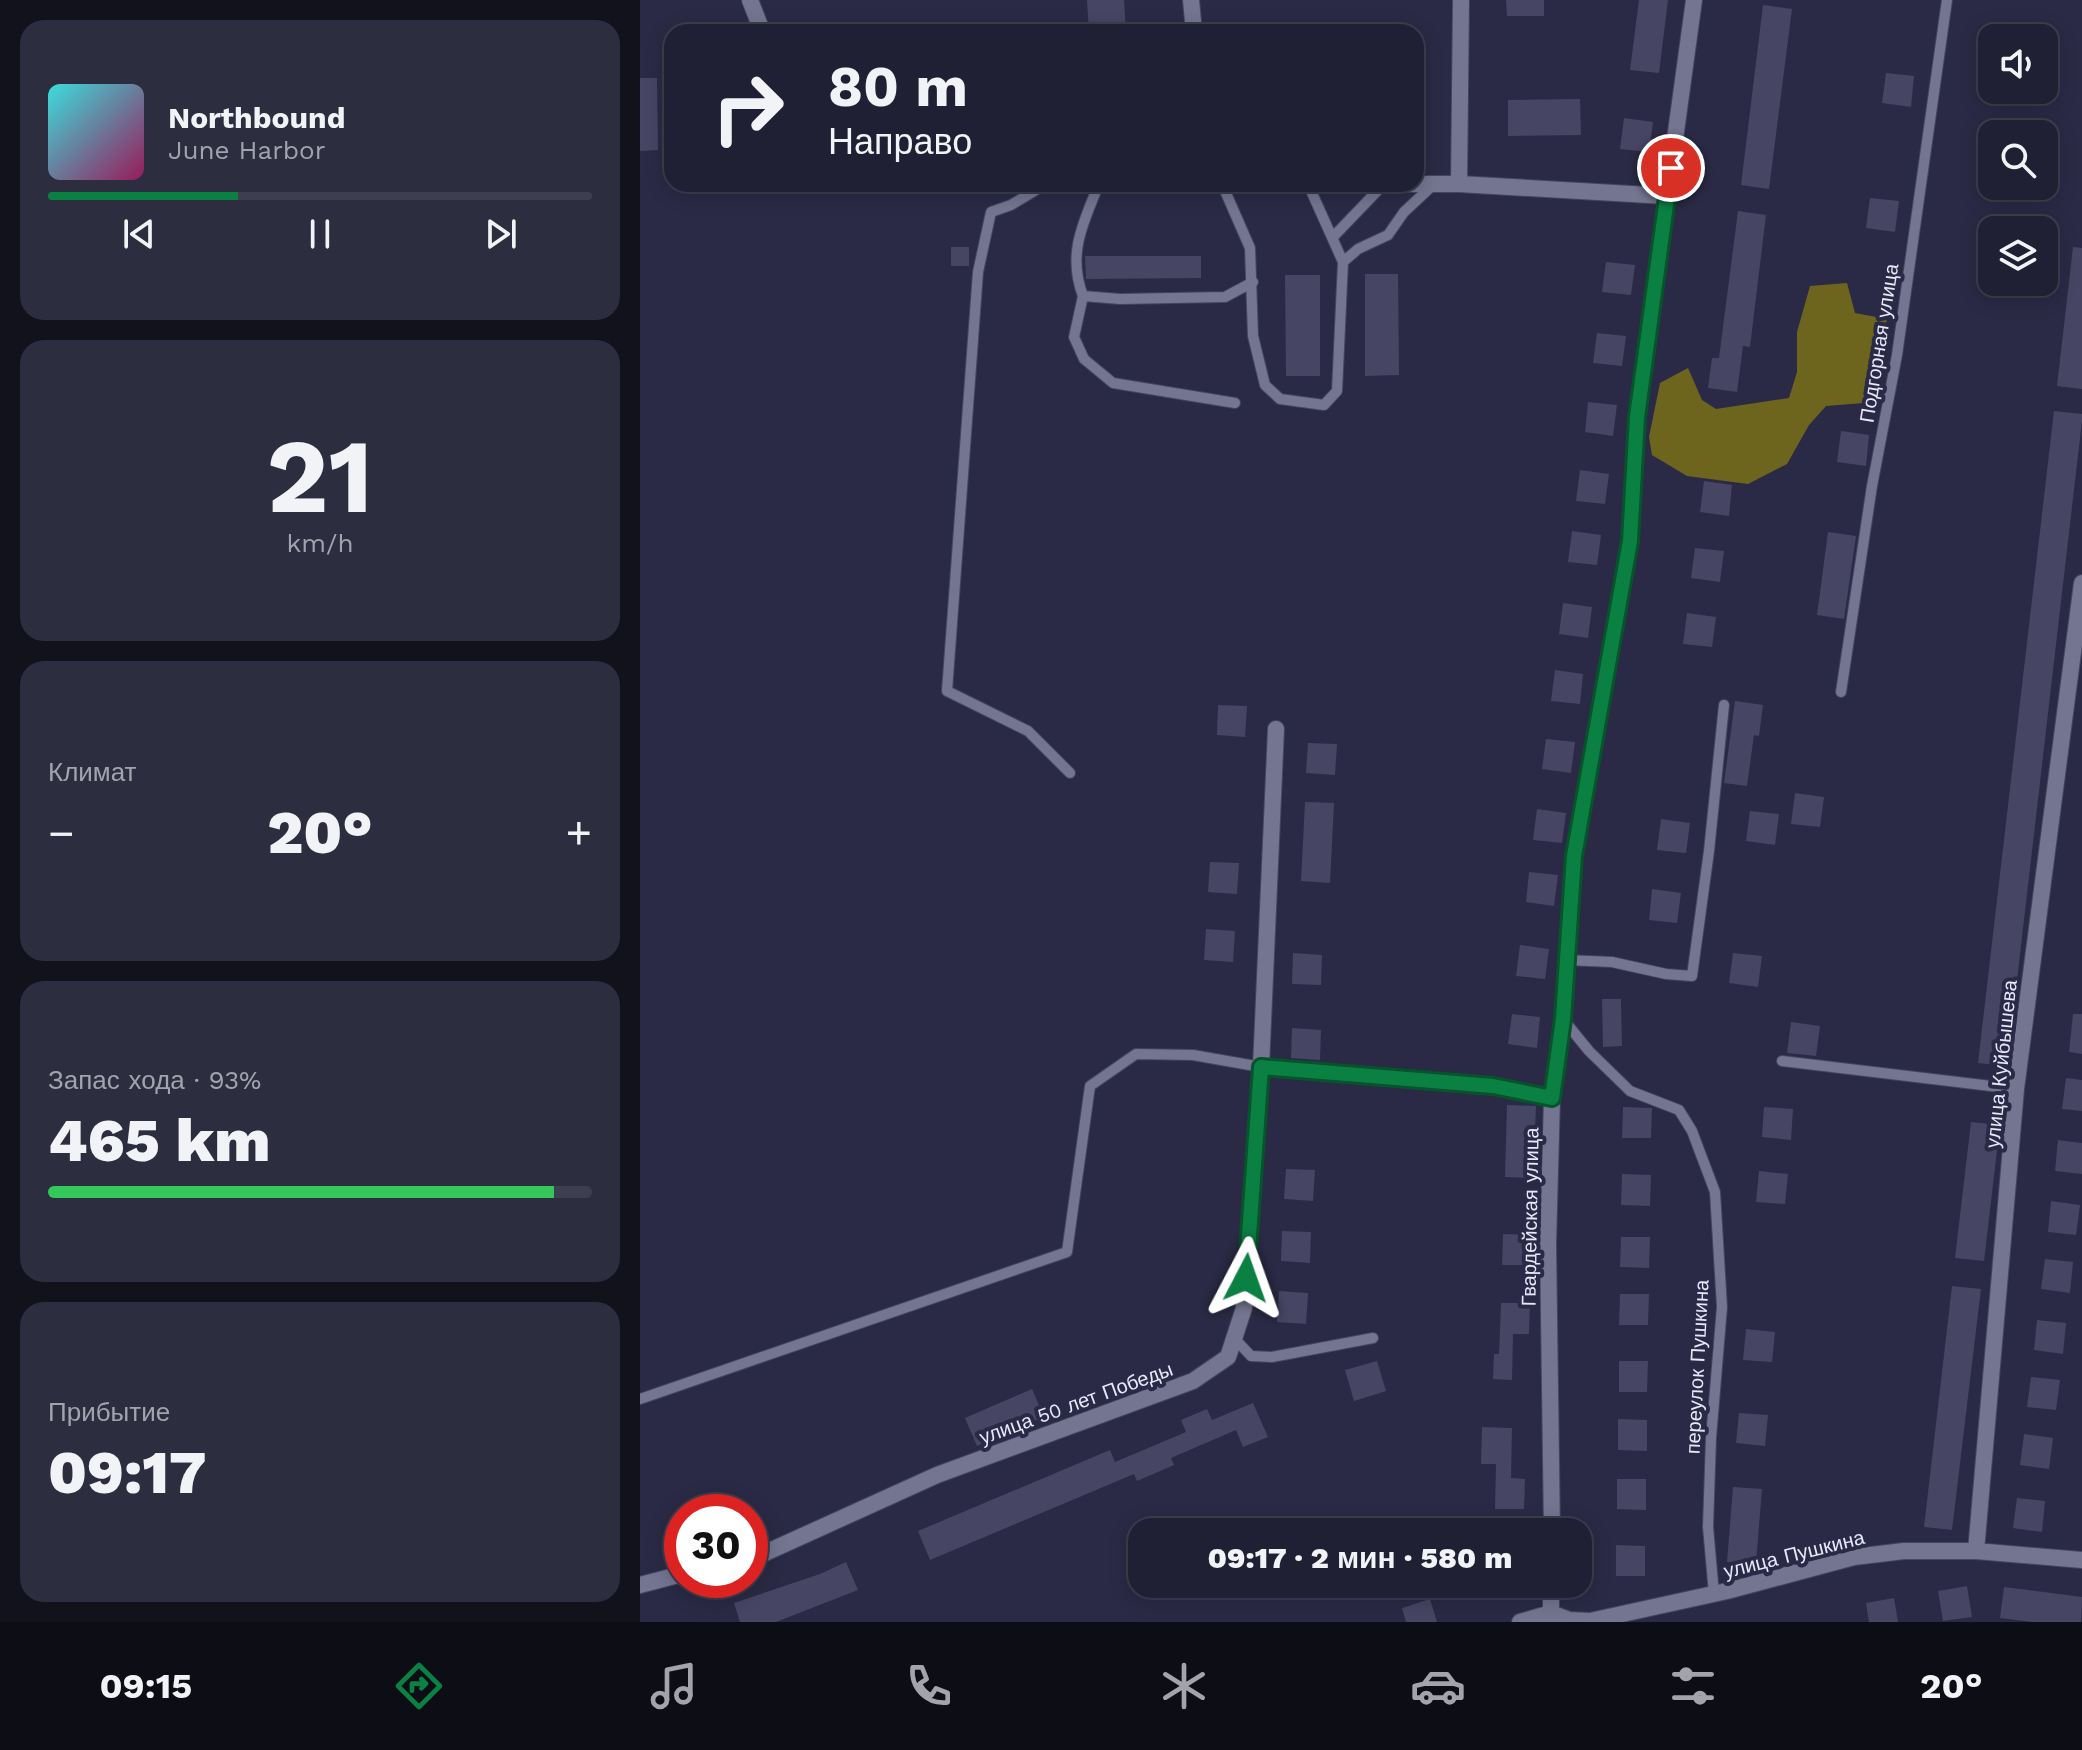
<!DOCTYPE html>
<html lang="ru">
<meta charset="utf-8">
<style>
body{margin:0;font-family:"Work Sans",sans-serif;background:#2d2d40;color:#f1f3f6;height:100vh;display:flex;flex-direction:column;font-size:30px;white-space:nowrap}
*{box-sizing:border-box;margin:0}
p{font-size:26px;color:#a2a3ac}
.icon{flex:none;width:44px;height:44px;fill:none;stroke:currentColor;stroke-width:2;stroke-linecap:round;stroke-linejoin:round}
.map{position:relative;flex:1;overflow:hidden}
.side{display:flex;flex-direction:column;gap:20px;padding:20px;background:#12121d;width:640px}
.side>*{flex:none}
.hud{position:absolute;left:24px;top:24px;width:760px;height:168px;border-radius:24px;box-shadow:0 4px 20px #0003,0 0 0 2px #3d3e4f;background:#202034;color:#f1f3f6;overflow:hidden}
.fabs{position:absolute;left:1338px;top:24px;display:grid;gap:16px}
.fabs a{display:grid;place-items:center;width:80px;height:80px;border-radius:16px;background:#202034;box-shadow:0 4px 20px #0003,0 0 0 2px #3d3e4f;font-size:40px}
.speed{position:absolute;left:24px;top:1494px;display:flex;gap:16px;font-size:40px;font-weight:700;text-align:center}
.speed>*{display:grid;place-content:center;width:104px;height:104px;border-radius:50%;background:#202034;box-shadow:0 4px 20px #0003,0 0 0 2px #3d3e4f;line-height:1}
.speed .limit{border:12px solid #d22;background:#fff;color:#111}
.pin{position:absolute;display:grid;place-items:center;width:68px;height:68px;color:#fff;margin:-34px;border:4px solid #fff;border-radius:50%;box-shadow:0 2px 8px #0007}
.me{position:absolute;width:88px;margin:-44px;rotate:4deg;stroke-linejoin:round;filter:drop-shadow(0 0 6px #0008)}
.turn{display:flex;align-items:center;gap:28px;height:168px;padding:0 32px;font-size:36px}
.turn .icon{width:104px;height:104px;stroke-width:2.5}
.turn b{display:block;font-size:56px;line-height:68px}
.big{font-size:60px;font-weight:800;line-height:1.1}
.side .card{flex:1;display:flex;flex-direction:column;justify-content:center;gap:12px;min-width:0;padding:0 28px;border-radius:24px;background:#2d2d40}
.side .dial{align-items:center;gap:0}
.dial b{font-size:104px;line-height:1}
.song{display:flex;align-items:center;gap:24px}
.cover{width:96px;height:96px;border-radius:12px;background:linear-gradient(135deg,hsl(180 70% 55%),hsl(330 70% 35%))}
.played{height:8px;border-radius:4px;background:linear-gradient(90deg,#0b8043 35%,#3d3e4f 35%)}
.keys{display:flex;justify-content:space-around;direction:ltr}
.heat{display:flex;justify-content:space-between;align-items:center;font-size:44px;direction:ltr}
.charge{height:12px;border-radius:6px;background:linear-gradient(90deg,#34c759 93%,#3d3e4f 0)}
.trip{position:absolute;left:488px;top:1518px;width:464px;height:80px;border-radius:24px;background:#202034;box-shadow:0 4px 20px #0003,0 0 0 2px #3d3e4f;font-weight:800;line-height:80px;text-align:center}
.menu{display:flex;height:128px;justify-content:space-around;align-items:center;background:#0d0d15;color:#a2a3ac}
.menu .icon{width:56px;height:56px}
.menu .current{color:#0b8043}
.menu b{font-size:36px;color:#f1f3f6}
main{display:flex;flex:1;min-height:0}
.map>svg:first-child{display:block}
</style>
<main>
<section class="side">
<div class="card">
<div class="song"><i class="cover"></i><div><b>Northbound</b><p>June Harbor</p></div></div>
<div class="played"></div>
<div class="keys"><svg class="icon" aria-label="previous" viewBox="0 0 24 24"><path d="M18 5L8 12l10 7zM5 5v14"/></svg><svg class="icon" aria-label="pause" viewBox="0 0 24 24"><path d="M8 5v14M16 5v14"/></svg><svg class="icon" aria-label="next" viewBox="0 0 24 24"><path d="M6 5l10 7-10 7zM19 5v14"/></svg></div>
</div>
<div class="card dial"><b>21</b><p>km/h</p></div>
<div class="card"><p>Климат</p>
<div class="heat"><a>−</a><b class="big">20°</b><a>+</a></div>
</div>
<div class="card"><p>Запас хода · 93%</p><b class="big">465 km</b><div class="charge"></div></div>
<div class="card"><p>Прибытие</p><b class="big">09:17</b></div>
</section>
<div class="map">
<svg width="1442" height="1622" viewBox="0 0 1442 1622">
<rect width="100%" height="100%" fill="#2a2a46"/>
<path fill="#6d651d" d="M1207,283l8,30 32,6 -23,84 -38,3 -17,19 -22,39 -39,20 -61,-8 -35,-21 -3,-18 11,-54 28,-15 14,32 14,9 73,-11 8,-26v-40l13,-46z"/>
<path fill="#464664" d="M447,0h37l2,32h-37z
M866,0h38v16h-37z
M999,0h29l-9,73 -29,-3z
M1123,5l29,4 -23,180 -28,-4z
M1246,73l28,3 -3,31 -29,-4z
M0,78h17l1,72 -18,1z
M940,99l1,36 -73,1v-36z
M984,118l29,4 -4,30 -29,-3z
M1230,198l29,3 -4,31 -29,-4z
M1098,211l28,4 -16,132 -7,-1 -6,46 -29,-4 4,-30h7z
M311,247h18v19h-18z
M1433,247l9,1v141l-25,-3z
M445,256h116v22l-115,1z
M966,262l29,3 -4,30 -29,-3z
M725,274h33l1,101 -34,1z
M645,275h35v101h-34z
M957,333l29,3 -4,30 -29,-3z
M948,402l29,3 -4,31 -28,-4z
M1414,411l28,3v7l-75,645 -29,-3z
M1201,431l28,4 -3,31 -29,-4z
M940,470l29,4 -4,30 -29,-3z
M1064,481l28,4 -3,31 -29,-4z
M932,531l29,4 -4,30 -29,-3z
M1188,532l28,4 -12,83 -27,-4z
M1055,548l29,3 -4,31 -29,-4z
M923,603l29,4 -4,31 -29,-4z
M1047,613l29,4 -4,30 -29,-3z
M915,670l28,4 -3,30 -29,-3z
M1095,701l28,4 -4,31 -5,-1 -7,51 -23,-3z
M578,705l29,1 -2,31 -28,-2z
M906,739l29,3 -4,31 -29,-4z
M668,743l29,1 -2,31 -29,-2z
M1155,793l29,4 -4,30 -29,-3z
M665,802l29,1 -4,80 -29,-2z
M897,809l29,4 -4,30 -29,-3z
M1110,811l29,3 -4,31 -29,-4z
M1021,819l29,4 -4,30 -29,-3z
M570,862l29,1 -2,31 -29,-2z
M889,872l29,3 -4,31 -28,-4z
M1012,889l29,4 -4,30 -28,-3z
M566,929l29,2 -2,31 -29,-2z
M880,945l29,4 -4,30 -29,-3z
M653,953l29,2 -1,30 -29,-1z
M1093,953l29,3 -4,31 -29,-4z
M962,999h19l1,47 -19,1z
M872,1014l28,3 -3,31 -29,-4z
M1433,1014h9v40l-13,-2z
M1151,1022l29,4 -4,30 -29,-3z
M652,1028l29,2 -1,30 -29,-2z
M1426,1078l16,2v31l-20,-2z
M867,1105l29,1 -3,72 -28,-1z
M983,1107l29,1 -1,30h-29z
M1124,1107l29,2 -2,31 -29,-3z
M1331,1122l29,3 -16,136 -29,-3z
M1418,1140l24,3v31l-27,-3z
M646,1169l29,1 -2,31 -29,-2z
M1119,1171l29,3 -3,30 -29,-2z
M982,1174l29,1 -1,31 -29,-1z
M1411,1201l29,4 -4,30 -28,-3z
M642,1231l29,1 -1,31 -29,-2z
M863,1234l29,1 -1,30h-29z
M981,1237h29l-1,31 -29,-1z
M1405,1259l28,3 -3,31 -29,-4z
M1312,1286l29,3 -29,241 -28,-3z
M639,1291l29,2 -2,31 -29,-2z
M980,1294h29l-1,31h-29z
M861,1303h29l-1,31h-16l-1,46 -19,-1 1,-25h5z
M1397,1320l29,3 -3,31 -29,-4z
M1106,1329l29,3 -3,30 -29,-2z
M737,1361l9,30 -32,10 -9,-31z
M979,1361h29l-1,31h-28z
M1391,1377l29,3 -4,30 -29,-3z
M392,1389l12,28 -67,29 -12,-28z
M613,1403l15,34 -25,10 -7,-17 -65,28 3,7 -37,16 -3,-7 -204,86 -12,-29 192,-81 5,12 71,-30 -5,-12 26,-11 5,11z
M1099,1413l29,2 -3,31 -29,-3z
M978,1419l29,1v31l-29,-1z
M842,1427l30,1 -1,50 14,1 -1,30h-29l1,-45h-15z
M1384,1434l29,4 -4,31 -29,-4z
M977,1479h29v31l-29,-1z
M1093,1487l29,2 -6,75 -29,-2z
M1377,1498l28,3 -3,31 -29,-4z
M976,1545l29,1v30h-29z
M206,1562l12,28 -82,32h-36l-6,-19 86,-29z
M853,1584h29v13l-29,-1z
M1327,1586l5,31 -29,4 -5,-30z
M1364,1587l78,10 -1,25h-49l-32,-4z
M1254,1598l4,24h-29l-3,-19z
M790,1599l7,23h-31l-4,-14z"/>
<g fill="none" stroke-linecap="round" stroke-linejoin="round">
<defs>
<path id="lane" d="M406,184l-35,21 -20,7 -13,60 -31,419 81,40 42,42
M459,184c-16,39 -32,70 -16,112l37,3 105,-2 28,-15
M582,184l28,64 3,88 12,49 15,14 44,6 13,-14 6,-129 15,-13 30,-14 16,-23 29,-27
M668,184l35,78
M693,237l50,-52
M443,296l-9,41 10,22 29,24 122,20
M1201,692l31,-206 25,-131 50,-355
M926,960l46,2 54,12 26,2 17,-125 15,-146
M923,1019l26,32 41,40 49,19 13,21 23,61 7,115 -11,131 -3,89 6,67
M1142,1061l234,28
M594,1338l17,18 21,1 101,-19
M0,1399l427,-147 23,-166 46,-32 57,1 68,12"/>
<path id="street" d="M110,0l12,31 4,1
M551,0l3,32
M727,184h92l207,12
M819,184l2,-184
M621,1067l232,19 59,12
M912,1532l-4,-288 4,-146 11,-79 11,-163 56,-315 7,-124 57,-417
M1336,1551l40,-462 66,-506
M110,1557l15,-4 172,-78 256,-94 35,-24 16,-49 17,-241 15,-338
M0,1585l42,-11
M911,1613v-29
M880,1622l31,-9 18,7 21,1 137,-30 127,-34 50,-6h72l106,9"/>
</defs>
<use href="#lane" stroke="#44455f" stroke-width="12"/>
<use href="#street" stroke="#44455f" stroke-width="18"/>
<use href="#lane" stroke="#747590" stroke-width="10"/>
<use href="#street" stroke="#747590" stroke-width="16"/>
</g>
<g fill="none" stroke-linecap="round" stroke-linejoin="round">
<defs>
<path id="route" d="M606,1278l15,-211 232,19 59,12 11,-79 11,-163 56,-315 7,-124 34,-249"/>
</defs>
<use href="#route" stroke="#07532c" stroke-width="20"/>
<use href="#route" stroke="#0b8043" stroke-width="14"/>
</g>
<g text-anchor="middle" stroke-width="8" stroke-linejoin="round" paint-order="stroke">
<g font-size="20" fill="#e7e8fb" stroke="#2a2a46">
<text transform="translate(1239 343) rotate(-81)" y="7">Подгорная улица</text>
<text transform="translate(1361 1064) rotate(-84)" y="7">улица Куйбышева</text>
<text transform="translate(890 1217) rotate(-89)" y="7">Гвардейская улица</text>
<text transform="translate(1057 1367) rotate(-87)" y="7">переулок Пушкина</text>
<text transform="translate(436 1403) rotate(-20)" y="7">улица 50 лет Победы</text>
<text transform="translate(1154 1554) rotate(-14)" y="7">улица Пушкина</text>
</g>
</g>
</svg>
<div class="fabs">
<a><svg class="icon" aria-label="sound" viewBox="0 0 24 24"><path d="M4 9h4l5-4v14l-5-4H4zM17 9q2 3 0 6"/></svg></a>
<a><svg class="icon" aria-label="search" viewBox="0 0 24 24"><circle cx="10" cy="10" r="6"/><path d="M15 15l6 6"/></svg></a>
<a><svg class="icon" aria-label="layers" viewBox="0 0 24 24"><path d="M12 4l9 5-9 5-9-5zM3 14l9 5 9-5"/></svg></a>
</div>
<div class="speed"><div class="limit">30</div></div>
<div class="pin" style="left:1031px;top:168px;background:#d93025"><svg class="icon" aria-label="arrive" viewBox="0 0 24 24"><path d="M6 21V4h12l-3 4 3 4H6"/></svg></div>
<svg class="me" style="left:606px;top:1278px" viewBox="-20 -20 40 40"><path d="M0-17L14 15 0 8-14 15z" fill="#0b8043" stroke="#fff" stroke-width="4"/></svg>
<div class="trip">09:17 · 2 мин · 580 m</div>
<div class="hud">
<div class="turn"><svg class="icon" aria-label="right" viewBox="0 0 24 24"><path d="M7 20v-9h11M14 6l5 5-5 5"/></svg><div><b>80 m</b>Направо</div></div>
</div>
</div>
</main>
<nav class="menu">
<b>09:15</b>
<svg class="icon current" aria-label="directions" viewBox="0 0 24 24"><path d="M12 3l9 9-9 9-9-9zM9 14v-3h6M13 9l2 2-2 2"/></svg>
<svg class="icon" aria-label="music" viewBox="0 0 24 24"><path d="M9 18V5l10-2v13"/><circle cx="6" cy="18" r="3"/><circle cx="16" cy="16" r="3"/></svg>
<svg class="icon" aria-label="phone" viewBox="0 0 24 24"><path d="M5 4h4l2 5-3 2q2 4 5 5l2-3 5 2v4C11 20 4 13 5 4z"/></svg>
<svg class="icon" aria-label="climate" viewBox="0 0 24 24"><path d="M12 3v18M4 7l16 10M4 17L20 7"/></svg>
<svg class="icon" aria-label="car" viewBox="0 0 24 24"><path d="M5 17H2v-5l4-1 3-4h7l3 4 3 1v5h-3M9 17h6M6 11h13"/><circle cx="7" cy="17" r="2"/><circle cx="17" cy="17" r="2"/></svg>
<svg class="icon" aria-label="filters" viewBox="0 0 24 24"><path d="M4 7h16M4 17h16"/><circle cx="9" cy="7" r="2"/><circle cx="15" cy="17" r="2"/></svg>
<b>20°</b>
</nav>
